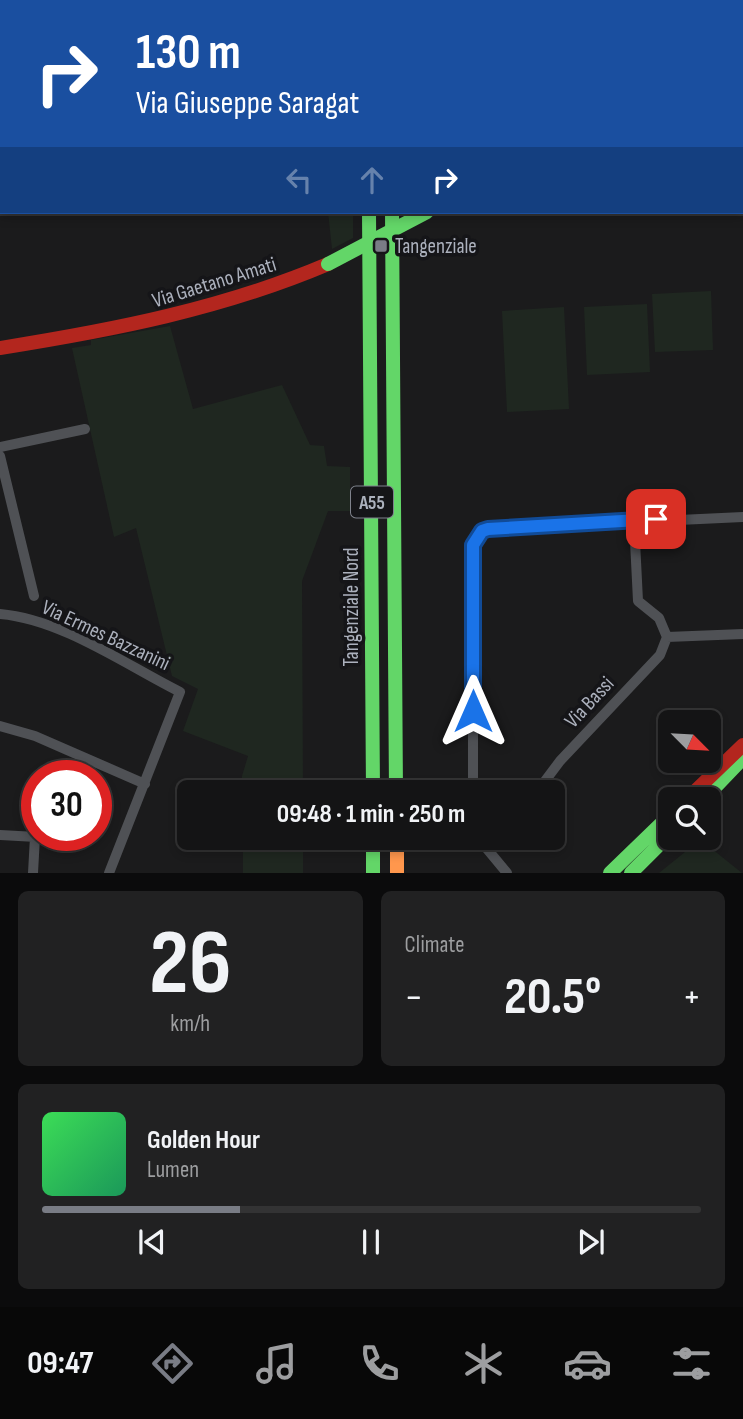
<!DOCTYPE html>
<meta charset="utf-8">
<style>
body{margin:0;font-family:"Sofia Sans Condensed",sans-serif;background:#212122;color:#f1f3f6;height:100vh;display:flex;flex-direction:column;font-size:26px;white-space:nowrap}
*{box-sizing:border-box;margin:0}
p{font-size:23px;color:#9d9ea0}
.icon{flex:none;width:38px;height:38px;fill:none;stroke:currentColor;stroke-width:2;stroke-linecap:round;stroke-linejoin:round}
.map{position:relative;height:873px;overflow:hidden}
.sheet{display:flex;flex-direction:column;gap:18px;padding:18px;background:#0b0b0c;flex:1}
.sheet>*{flex:none}
.hud{position:absolute;left:0px;top:0px;width:744px;height:214px;box-shadow:0 4px 10px #0003,0 0 0 2px #333334;background:#1a4fa0;color:#fff;overflow:hidden}
.needle{width:46px;rotate:114deg}
.fabs{position:absolute;left:658px;top:710px;display:grid;gap:14px}
.fabs a{display:grid;place-items:center;width:63px;height:63px;border-radius:10px;background:#141415;box-shadow:0 4px 10px #0003,0 0 0 2px #333334;font-size:35px}
.speed{position:absolute;left:21px;top:760px;display:flex;gap:14px;font-size:35px;font-weight:700;text-align:center}
.speed>*{display:grid;place-content:center;width:91px;height:91px;border-radius:50%;background:#141415;box-shadow:0 4px 10px #0003,0 0 0 2px #333334;line-height:1}
.speed .limit{border:10px solid #d22;background:#fff;color:#111}
.pin{position:absolute;display:grid;place-items:center;width:60px;height:60px;color:#fff;margin:-30px;border-radius:14px;box-shadow:0 4px 10px #0006}
.me{position:absolute;width:77px;margin:-38px;rotate:0deg;stroke-linejoin:round;filter:drop-shadow(0 0 5px #0008)}
.turn{display:flex;align-items:center;gap:24px;height:147px;padding:0 21px;font-size:32px}
.turn .icon{width:91px;height:91px;stroke-width:2.5}
.turn b{display:block;font-size:49px;line-height:60px}
.lanes{display:flex;align-items:center;height:66px;padding:0 21px;background:#0003;justify-content:center;gap:35px;direction:ltr}
.lanes .off{opacity:.35}
.big{font-size:52px;font-weight:700;line-height:1.1}
.sheet .widget{flex:1;display:flex;flex-direction:column;justify-content:center;gap:10px;min-width:0;padding:0 24px;border-radius:10px;background:#212122}
.sheet .dial{align-items:center;gap:0}
.dial b{font-size:91px;line-height:1}
.song{display:flex;align-items:center;gap:21px}
.cover{width:84px;height:84px;border-radius:10px;background:linear-gradient(135deg,hsl(130 70% 55%),hsl(150 70% 35%))}
.played{height:7px;border-radius:4px;background:linear-gradient(90deg,#797c85 30%,#333334 30%)}
.keys{display:flex;justify-content:space-around;direction:ltr}
.heat{display:flex;justify-content:space-between;align-items:center;font-size:38px;direction:ltr}
.sheet .tiles{flex:1;display:grid;gap:18px;grid-template-columns:1fr 1fr}
.widget:last-child{grid-column:span 2}
.trip{position:absolute;left:177px;top:780px;width:388px;height:70px;border-radius:10px;background:#141415;box-shadow:0 4px 10px #0003,0 0 0 2px #333334;font-weight:700;line-height:70px;text-align:center}
.dock{display:flex;height:112px;justify-content:space-around;align-items:center;background:#080808;color:#9d9ea0}
.dock .icon{width:49px;height:49px}
.dock .selected{color:#797c85}
.dock b{font-size:32px;color:#f1f3f6}
.map>svg:first-child{display:block}
</style>
<div class="map">
<svg width="743" height="873" viewBox="0 0 743 873">
<rect width="100%" height="100%" fill="#1b1b1c"/>
<path fill="#1f2720" d="M328,212h25v26l-21,11z
M711,291l2,59 -58,2 -3,-58z
M647,304l3,68 -63,3 -3,-68z
M564,307l5,102 -62,3 -5,-101z
M170,326l23,83 89,-24 28,60 14,1 3,20 23,1v44h-22l-26,70 1,212h-61v-17l6,-20 -65,-25 15,-42 -26,-13 -36,-148 -22,9 -42,-189 19,-3v-5z
M243,838h60v35h-60z
M700,845h7l35,28h-83l31,-25z"/>
<g fill="none" stroke-linecap="round" stroke-linejoin="round">
<path stroke="#4f5155" stroke-width="10" d="M512,2v-2
M0,447l85,-18
M0,456l34,140
M634,521l4,80 21,17 8,19
M0,614c61,5 126,51 180,78l-71,181
M667,637l76,-3
M0,726l35,10 110,48
M473,793v-248l9,-14 6,-2 255,-12
M536,793l24,-32 100,-106 7,-18
M0,835l73,4
M478,838l29,35
M33,873l2,-36"/>
<path stroke="#63d668" stroke-width="14" d="M683,0l4,2
M671,2l1,-2
M369,212l4,581
M392,212l4,581
M703,800l40,-42
M373,838v35
M610,873l60,-58
M631,873l39,-39"/>
<path stroke="#ff974d" stroke-width="14" d="M368,0v2
M391,0v2
M712,2l3,-2
M742,182l1,19
M397,838v35"/>
<path stroke="#b3261e" stroke-width="14" d="M0,348c113,-18 222,-39 328,-84
M686,800l57,-55"/>
<path stroke="#4f5154" stroke-width="2.5" stroke-dasharray="9 7" stroke-linecap="butt" d="M208,2l7,-2
M230,2l7,-2
M0,55l2,-1"/>
<path stroke="#63d668" stroke-width="14" d="M328,264l99,-52"/>
</g>
<g fill="none" stroke-linecap="round" stroke-linejoin="round">
<defs>
<path id="route" d="M473,711v-166l9,-14 6,-2 168,-10"/>
</defs>
<use href="#route" stroke="#114b97" stroke-width="18"/>
<use href="#route" stroke="#1a73e8" stroke-width="12"/>
</g>
<rect fill="#797c85" stroke="#151518" stroke-width="2.5" x="374" y="239" width="14" height="14" rx="3.5"/>
<g text-anchor="middle" stroke-width="7" stroke-linejoin="round" paint-order="stroke">
<rect fill="#151518" stroke="#7f828c" stroke-width="2" x="351" y="486.5" width="42" height="31" rx="5"/>
<g font-size="19" font-weight="bold" fill="#acb1bd">
<text x="372" y="509">A55</text>
</g>
<g font-size="21" fill="#acb1bd" stroke="#151518" text-anchor="start">
<text x="395" y="253">Tangenziale</text>
</g>
<g font-size="21" fill="#acb1bd" stroke="#151518">
<text transform="translate(214 282) rotate(-17)" y="7">Via Gaetano Amati</text>
<text transform="translate(351 607) rotate(-90)" y="7">Tangenziale Nord</text>
<text transform="translate(106 635) rotate(25)" y="7">Via Ermes Bazzanini</text>
<text transform="translate(589 702) rotate(-47)" y="7">Via Bassi</text>
</g>
</g>
</svg>
<div class="fabs">
<a><svg class="needle" viewBox="-14 -14 28 28"><path d="M0-13l5 13h-10z" fill="#e53935"/><path d="M0 13l5-13h-10z" fill="#9d9ea0"/></svg></a>
<a><svg class="icon" aria-label="search" viewBox="0 0 24 24"><circle cx="10" cy="10" r="6"/><path d="M15 15l6 6"/></svg></a>
</div>
<div class="speed"><div class="limit">30</div></div>
<div class="pin" style="left:656px;top:519px;background:#d93025"><svg class="icon" aria-label="arrive" viewBox="0 0 24 24"><path d="M6 21V4h12l-3 4 3 4H6"/></svg></div>
<svg class="me" style="left:473px;top:711px" viewBox="-20 -20 40 40"><path d="M0-17L14 15 0 8-14 15z" fill="#1a73e8" stroke="#fff" stroke-width="4"/></svg>
<div class="trip">09:48 · 1 min · 250 m</div>
<div class="hud">
<div class="turn"><svg class="icon" aria-label="right" viewBox="0 0 24 24"><path d="M7 20v-9h11M14 6l5 5-5 5"/></svg><div><b>130 m</b>Via Giuseppe Saragat</div></div>
<div class="lanes"><svg class="icon off" aria-label="left" viewBox="0 0 24 24"><path d="M17 20v-9H6M10 6l-5 5 5 5"/></svg><svg class="icon off" aria-label="ahead" viewBox="0 0 24 24"><path d="M12 20V5M6 11l6-6 6 6"/></svg><svg class="icon" aria-label="right" viewBox="0 0 24 24"><path d="M7 20v-9h11M14 6l5 5-5 5"/></svg></div>
</div>
</div>
<section class="sheet">
<div class="tiles">
<div class="widget dial"><b>26</b><p>km/h</p></div>
<div class="widget"><p>Climate</p>
<div class="heat"><a>−</a><b class="big">20.5°</b><a>+</a></div>
</div>
<div class="widget">
<div class="song"><i class="cover"></i><div><b>Golden Hour</b><p>Lumen</p></div></div>
<div class="played"></div>
<div class="keys"><svg class="icon" aria-label="previous" viewBox="0 0 24 24"><path d="M18 5L8 12l10 7zM5 5v14"/></svg><svg class="icon" aria-label="pause" viewBox="0 0 24 24"><path d="M8 5v14M16 5v14"/></svg><svg class="icon" aria-label="next" viewBox="0 0 24 24"><path d="M6 5l10 7-10 7zM19 5v14"/></svg></div>
</div>
</div>
</section>
<nav class="dock">
<b>09:47</b>
<svg class="icon selected" aria-label="directions" viewBox="0 0 24 24"><path d="M12 3l9 9-9 9-9-9zM9 14v-3h6M13 9l2 2-2 2"/></svg>
<svg class="icon" aria-label="music" viewBox="0 0 24 24"><path d="M9 18V5l10-2v13"/><circle cx="6" cy="18" r="3"/><circle cx="16" cy="16" r="3"/></svg>
<svg class="icon" aria-label="phone" viewBox="0 0 24 24"><path d="M5 4h4l2 5-3 2q2 4 5 5l2-3 5 2v4C11 20 4 13 5 4z"/></svg>
<svg class="icon" aria-label="climate" viewBox="0 0 24 24"><path d="M12 3v18M4 7l16 10M4 17L20 7"/></svg>
<svg class="icon" aria-label="car" viewBox="0 0 24 24"><path d="M5 17H2v-5l4-1 3-4h7l3 4 3 1v5h-3M9 17h6M6 11h13"/><circle cx="7" cy="17" r="2"/><circle cx="17" cy="17" r="2"/></svg>
<svg class="icon" aria-label="filters" viewBox="0 0 24 24"><path d="M4 7h16M4 17h16"/><circle cx="9" cy="7" r="2"/><circle cx="15" cy="17" r="2"/></svg>
</nav>
